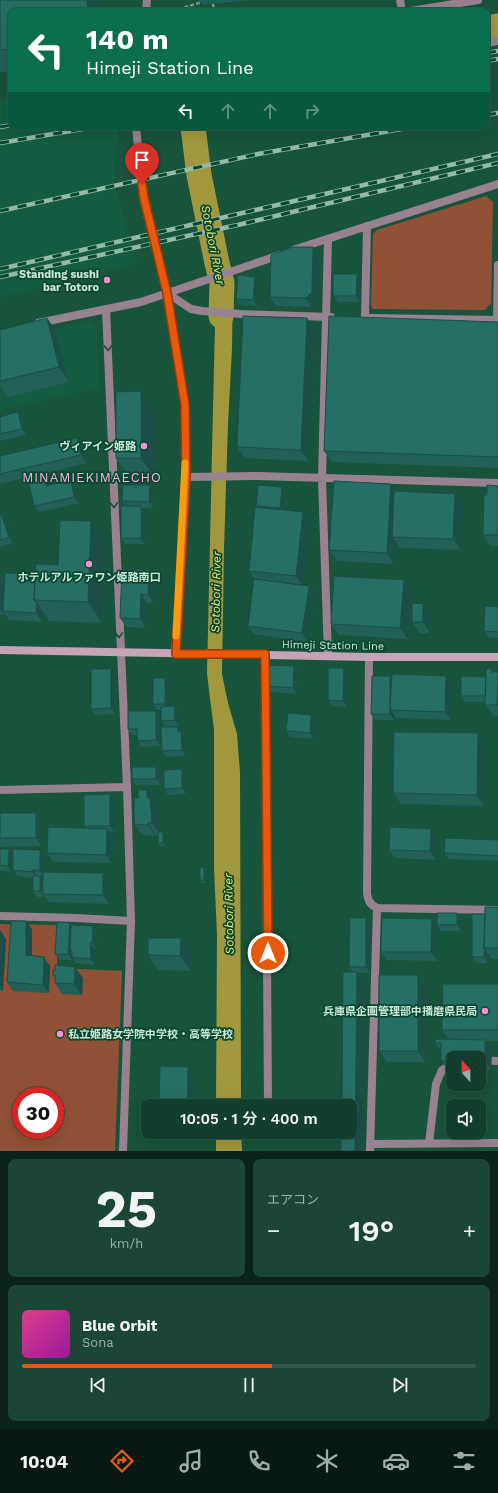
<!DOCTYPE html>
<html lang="ja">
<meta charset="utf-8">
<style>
body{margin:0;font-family:"Work Sans","Noto Sans JP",sans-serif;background:#1b4535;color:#f1f3f6;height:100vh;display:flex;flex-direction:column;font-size:15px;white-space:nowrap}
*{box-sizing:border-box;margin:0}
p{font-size:13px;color:#9caeaa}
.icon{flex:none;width:22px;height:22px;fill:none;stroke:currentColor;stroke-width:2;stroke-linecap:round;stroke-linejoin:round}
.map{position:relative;height:1151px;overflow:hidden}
.sheet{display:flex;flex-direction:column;gap:8px;padding:8px;background:#0a2219;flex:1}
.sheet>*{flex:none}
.top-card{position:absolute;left:8px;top:8px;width:482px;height:122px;border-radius:8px;box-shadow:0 4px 16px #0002,0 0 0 1px #315749;background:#0b6e4f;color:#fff;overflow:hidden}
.needle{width:26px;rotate:339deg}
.tools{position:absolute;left:446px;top:1051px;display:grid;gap:8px}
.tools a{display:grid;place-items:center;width:40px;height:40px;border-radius:8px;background:#123e2d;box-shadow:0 4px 16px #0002,0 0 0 1px #315749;font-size:20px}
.speed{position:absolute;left:12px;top:1087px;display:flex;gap:8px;font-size:20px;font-weight:700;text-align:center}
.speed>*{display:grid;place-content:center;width:52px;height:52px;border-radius:50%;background:#123e2d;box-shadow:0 4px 16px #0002,0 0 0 1px #315749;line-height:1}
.speed .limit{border:6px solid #d22;background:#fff;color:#111}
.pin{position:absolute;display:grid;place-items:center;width:34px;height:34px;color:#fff;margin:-41px -17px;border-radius:50% 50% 50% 0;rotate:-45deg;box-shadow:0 0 4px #0007}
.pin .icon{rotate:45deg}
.me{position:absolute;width:44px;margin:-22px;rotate:0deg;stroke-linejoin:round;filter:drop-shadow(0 0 3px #0008)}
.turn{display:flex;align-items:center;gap:14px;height:84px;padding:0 12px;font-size:18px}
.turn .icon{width:52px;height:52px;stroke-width:2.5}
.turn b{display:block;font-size:28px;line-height:34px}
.lanes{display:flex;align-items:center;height:38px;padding:0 12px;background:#0003;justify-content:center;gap:20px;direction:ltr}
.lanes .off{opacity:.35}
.big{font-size:30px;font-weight:600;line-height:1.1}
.sheet .widget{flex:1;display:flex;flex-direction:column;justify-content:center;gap:6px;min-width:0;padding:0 14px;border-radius:8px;background:#1b4535}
.sheet .dial{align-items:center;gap:0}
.dial b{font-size:52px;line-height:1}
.song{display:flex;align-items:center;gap:12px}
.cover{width:48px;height:48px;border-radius:6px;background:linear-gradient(135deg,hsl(330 70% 55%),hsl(300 70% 35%))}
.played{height:4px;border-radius:2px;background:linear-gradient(90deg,#ea580c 55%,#315749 55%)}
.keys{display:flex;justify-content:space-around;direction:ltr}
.heat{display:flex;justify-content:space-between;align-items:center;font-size:22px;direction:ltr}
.sheet .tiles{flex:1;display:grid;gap:8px;grid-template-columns:1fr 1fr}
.widget:last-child{grid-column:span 2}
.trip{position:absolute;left:141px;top:1099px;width:216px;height:40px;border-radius:8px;background:#123e2d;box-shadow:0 4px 16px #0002,0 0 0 1px #315749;font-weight:600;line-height:40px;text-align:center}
.menu{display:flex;height:64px;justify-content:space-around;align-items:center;background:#071912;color:#9caeaa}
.menu .icon{width:28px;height:28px}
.menu .on{color:#ea580c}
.menu b{font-size:18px;color:#f1f3f6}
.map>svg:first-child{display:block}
</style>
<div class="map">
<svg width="498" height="1151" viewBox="0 0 498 1151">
<rect width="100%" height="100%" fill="#18533c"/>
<path fill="#145c41" d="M11,97v30h108l-6,51 24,85 -137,35v-198z
M90,321l6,6 3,61 -99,22v-68z"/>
<path fill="#915136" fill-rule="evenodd" d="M486,196l7,6 -2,101 -6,7 -112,-1 -2,-4 2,-71 4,-4z
M0,924l57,1v43l65,3 -7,180h-115zM21,1096h34v34h-34z"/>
<path fill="#a1983e" d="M233,279l-1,69 -4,76 -4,125 -2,125 6,29 9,31 3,39 1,333h-25l1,-171 -3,-67v-138l-7,-56 7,-309 1,-39 2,-19 -6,-21z
M216,1132h25l1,19h-26z"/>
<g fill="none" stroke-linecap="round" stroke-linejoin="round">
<path stroke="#a1983e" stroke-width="25" d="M487,28l11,-2
M193,127l6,48 18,88 5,20 -1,33"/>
<path stroke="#75a08e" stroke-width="2.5" stroke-dasharray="4 2" stroke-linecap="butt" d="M213,4l1,7
M173,11l29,-9"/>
<path stroke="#99828f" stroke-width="8" d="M479,1060l19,1
M429,1143l7,-59 6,-14 11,-7
M370,1144l128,-1
M370,1151l7,-243"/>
<path stroke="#99828f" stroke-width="8" d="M400,0l2,11
M411,11l67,-11
M487,43l11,-2
M328,239l-6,239 6,178
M167,293l24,16 11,2 39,3 90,3
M106,309l21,478 4,134 -8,230
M365,318l2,-92
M371,318l127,2
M497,320l1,-55
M186,477l72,-1 240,7
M265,654l3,452
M369,657l-2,236c1,7 2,11 10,15l121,2
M0,790l127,-3
M0,916l76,2 55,3"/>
<path stroke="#99828f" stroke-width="8" d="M146,11l1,-11
M136,127l7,71 24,95 18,112 1,72 -11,177
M293,250l205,-66
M38,323l103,-21 139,-47"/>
<path stroke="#c6a3b6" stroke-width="8" d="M0,650l369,7h129"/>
<defs>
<path id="rail" d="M487,53l11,-2
M487,61l11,-2
M487,115l11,-2
M0,127l11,-2
M0,143l94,-16
M0,211l258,-57 155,-27
M0,269l498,-115
M0,277l242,-53 256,-61"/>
</defs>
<use href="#rail" stroke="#93b9a8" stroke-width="4.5"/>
<use href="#rail" stroke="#084831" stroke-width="3" stroke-dasharray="9" stroke-linecap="butt"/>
</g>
<path fill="#215f57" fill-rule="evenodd" d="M0,0h100l1,11h-90v60l-11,1z
M199,0h50l-46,5z
M313,247l6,9 -1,44 -6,7 -36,-1 -6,-9z
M357,274l4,6v22h-23l-5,-6z
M259,283l-2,23 -17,-1 -4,-6z
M47,318l10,15 12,49 -61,15 -8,-11v-56z
M498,322v146l-166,-6 -8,-11z
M315,329l-7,132 -63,-3 -8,-11z
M156,413v66h-25l-15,-21z
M0,417l22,1 4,17 -26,6z
M83,447l4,16 -87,21v-28z
M44,475l4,6 1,4 22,-5 4,6 4,17 -40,9 -5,-6z
M150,485l4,6 -1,17h-11l3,4v32h-20l-4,-6 4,-32 -3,-5z
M498,486v60h-8l-7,-11 4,-40z
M396,491l59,3 8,11 -2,45 -61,-2 -4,-6 -2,22 -57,-3 -8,-11z
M286,493l-1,17 26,13 -7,63h5l6,9 -7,47 -54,-8 -6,-8 7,-47 -6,-8 8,-64 -1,-1z
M0,514h1l5,5 7,24 -13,4z
M106,542l-4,81 -53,-2 -6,-9 -1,10 -33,-2 -4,-6 -1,1h-4v-38l4,6 31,-9 23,-9z
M155,579l-1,24h-7l-1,25 -20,-1 -6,-9z
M411,591l-3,48 -69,-4 -8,-11z
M423,604l8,11 -1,18h-10l-8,-11z
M498,607v31l-10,-1 -4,-6z
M294,666l4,6 -1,22 -27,-2 -4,-6z
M493,673l5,1v42h-5l-8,-11v-3h-20l-4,-6 25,-19z
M348,674l-1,33 -15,-1 -4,-6z
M115,675v39l-20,1 -4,-6z
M390,676l1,1 62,8 -2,35 -55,-2 -2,-3v5h-19l-4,-6z
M165,678l4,6v22h5l4,6 1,14 -13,1 -5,-6v-11h-4l-4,-6z
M156,711l4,6v29l-19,1 -4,-6v-6h-5l-4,-6z
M311,715l4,6 -1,18 -24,-2 -4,-6z
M180,731h1l5,6v19l-20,1 -4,-6z
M486,745l-2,61 -83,-2 -8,-11z
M156,767l5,6v12h-25l-4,-6z
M186,775v19l-18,1 -4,-6z
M147,790l8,11v3l3,5 2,23h3l2,3v11h-5l-2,-3v-9l-2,1v1l-14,-1 -8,-11 4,-26z
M110,794l4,6v32h-4l3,5 -1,26 -59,-1 -6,-9 38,-25 -1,-2z
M0,813h36l6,8v25l-42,1z
M437,837l-1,23 -41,-2 -6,-8z
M498,840v21l-49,-2 -5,-6z
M0,849h9l4,6 -1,17 -12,-1z
M40,850l4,6v16l66,10 -1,22 -60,-2 -5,-7v2h-7l-4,-6v-13l-16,-2 -4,-6zM37,876h6v5z
M204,867l2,3v13h-4l-2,-3z
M498,907v52h-6l-4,-5v9h-12l-4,-6 13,-43z
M457,913l5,6 -1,12h-20l-4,-6z
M366,918l5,6 -1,49h-12l7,10 -12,-11 -4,-5z
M71,925l22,1 4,6 -1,17h-2l1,16 -19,-2 -4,-5v2h-12l-5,-6z
M438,927l-1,34 -50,-1 -6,-8z
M32,929v27l18,10 -1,27 -36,-2 -6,-9z
M0,930l6,9 -3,52h-3z
M181,938l10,16v17l-33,-1 -10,-15z
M55,970l28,8 -1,17 -20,-1 -7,-11v-5l-2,-3z
M418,975l7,11v76h-38l-8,-11z
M498,984v57h-12l6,8 -1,21h-12v22h-21l-4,-6 25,-2v-26h-26v11h-6l-6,-8v-9l-6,-9 14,-3 -7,-10z"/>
<path fill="#1b4e47" d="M87,0h13l1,11h-13z
M313,247l6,9 -1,44 -6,7 -6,-9z
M357,274l4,6v22l-5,-6z
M255,277l4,6 -2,23 -4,-6z
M47,318l10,15 12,49 -10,-15z
M307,318l8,11 -7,132 -7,-11z
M141,391l15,22v66l-15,-21z
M18,412l4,6 4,17 -4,-6z
M77,438l6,9 4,16 -6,-8z
M44,475l4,6 2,10 -4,-5z
M71,480l4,6 4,17 -5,-6z
M391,484l8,11 -7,42 4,5 -2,22 -7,-11z
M150,485l4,6 -1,17 -4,-6z
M282,487l4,6 -1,21 -5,-6z
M455,494l8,11 -2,45 -8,-11z
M141,506l4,6v32l-4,-6z
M303,512l8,11 -7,64 -8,-11z
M1,514l5,5 7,24 -4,-6z
M91,521l15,21 -4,81 -14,-21z
M149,570l6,9 -1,24 -6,-8z
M0,577l6,9 -3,25 1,4 -4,-6z
M404,580l7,11 -3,48 -8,-11z
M309,586l6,9 -7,47 -6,-9z
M141,594l6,9 -1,25 -6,-9z
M37,603l6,9 -1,10 -6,-9z
M423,604l8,11 -1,18 -7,-11z
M294,666l4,6 -1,22 -4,-6z
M344,668l4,6 -1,33 -4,-6z
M111,669l4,6v39l-4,-6z
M498,673v34l-1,-2z
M390,676l5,6 -5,28 4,5v5l-4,-6z
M446,676l7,9 -2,35 -6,-8z
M165,678l4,6v26l-4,-6z
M174,706l4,6 1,14 -4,-6z
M156,711l4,6v29l-4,-6z
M311,715l4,6 -1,18 -4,-6z
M178,727l4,6 -1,-2 5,6v19l-4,-6 -4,-19z
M478,733l8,12 -2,61 -7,-11z
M156,767l5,6v12l-5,-6z
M182,769l4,6v19l-4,-6z
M147,790l8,11v3l3,5 2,25 -8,-11 -5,-25z
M110,794l4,6v32l-4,-6z
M36,813l6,8v25l-6,-8z
M148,823l8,12v1l-8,-11z
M107,829l6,8 -1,26 -6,-8z
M431,829l6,8 -1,23 -6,-9z
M163,832l2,3v11l-2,-3z
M9,849l4,6 -1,17 -4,-6z
M40,850l4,6v20l-4,-6z
M204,867l2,3v13l-2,-3z
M33,870l4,6v2l-4,-6z
M103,873l7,9 -1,22 -6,-9z
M40,876l4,6 -1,12 1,3 -4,-6z
M457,913l5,6 -1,12 -4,-6z
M485,914l-1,34 4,6v9l-4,-6z
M366,918l5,6 -1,49 -4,-6z
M432,919l6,8 -1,34 -6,-9z
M26,921l6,8v35l-6,-9z
M70,923l4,6 -2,22h-2l3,3 -1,6 -4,-6z
M93,926l4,6 -1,17 -4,-6z
M0,930l6,9 -3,52 -3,-5z
M181,938l10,16v17l-11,-15z
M90,943l4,6 1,16 -4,-6z
M44,957l6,9 -1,27 -6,-8z
M75,967l8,11 -1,17 -8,-11z
M357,972l8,11 -2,168h-8z
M418,975l7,11v76l-7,-11z
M485,1040l7,9 -1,21 -6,-9z
M188,1067l6,9 -1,30h-6z
M479,1069l1,1 -1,22 -4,-6v-2h4z"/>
<path fill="#266f65" stroke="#1b4e47" d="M0,0h87l1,11h-77v37l-11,2z
M292,247h21l-1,45 -6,6 -36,-1 1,-42z
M333,274h24l-1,22h-23z
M238,275l17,2 -2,23 -17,-1z
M243,316l64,2 -6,132 -64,-3z
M329,316l169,6v135l-174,-6z
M47,318l12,49 -59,14v-51z
M141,391v67h-25v-66z
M18,412l4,17 -22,5v-17z
M77,438l4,17 -81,19v-18z
M44,475l2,11 25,-6 3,17 -40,9 -6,-27z
M334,481l57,3 -4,69 -58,-3z
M123,485h27l-1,17 -27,-1z
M258,485l24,2 -2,21 -24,-2z
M487,485l11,1v49h-15l1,-40h3z
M394,491l61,3 -2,45 -61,-2z
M121,506h20v32h-20z
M255,507l48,5 -7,64 -47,-5z
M0,514h1l8,23 -9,3z
M60,520l31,1 -3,81 -54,-2 2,-36 22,1z
M122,569l27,1 -1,25 -7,-1 -1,25 -20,-1z
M5,573l30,1 -1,26 3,3 -1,10 -33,-2z
M334,576l70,4 -4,48 -69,-4z
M254,579l55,7 -7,47 -54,-7z
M412,603l11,1v18h-11z
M485,606l13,1v25l-14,-1z
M267,665l27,1 -1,22 -27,-2z
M328,668h16l-1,33 -15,-1z
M91,669h20v39l-20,1z
M486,669h5l2,4 2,-2 3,2 -1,32h-12z
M392,674l54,2 -1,36 -55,-2z
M372,676h18v38h-19z
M461,676l25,1 -1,19h-24z
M153,678h12v26h-12z
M174,706l1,14 -14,1v-14z
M128,711h28v29l-19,1v-12h-9z
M288,713l23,2 -1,18 -24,-2z
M161,727h17v4h3l1,19 -20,1z
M394,732l84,1 -1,62 -84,-2z
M132,767h24v12h-24z
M182,769v19l-18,1v-19z
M138,790h9v8h3l2,25h-4v2l-14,-1v-26h4z
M110,794v32h-26v-31z
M0,813h36v25h-36z
M48,827l59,2 -1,26 -59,-2z
M390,827l41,2 -1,22 -41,-1z
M158,832h5v11h-5z
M445,838l53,2v16l-54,-3z
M0,849h9l-1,17 -8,-1z
M13,849l27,1v20h-7v2l-20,-2z
M200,867h4v13h-4z
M43,872l60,1v22l-60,-1z
M33,876h7v15h-7z
M485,907h13v41h-14z
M437,913h20v12h-20z
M472,914h13l-1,43h-12z
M350,918h16v49h-17z
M382,918l50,1 -1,33h-50z
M11,921h15v34l18,2 -1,28 -36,-3z
M57,922l13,1 -2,31h-13z
M71,925l22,1 -1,17h-2l1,16 -19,-2v-6h-2z
M148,938h33l-1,18 -32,-1z
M55,965l20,2 -1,17 -19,-1v-8h-2v-5h2z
M343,972h14l-2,179h-14v-19h9v-26h-8z
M379,975h39v76h-39z
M443,984h55v46h-56z
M435,1039l50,1v21h-6v-3h-26v3h-12v-18h-6z
M160,1066l28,1 -1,39h-28z
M454,1084h21v2h-21z"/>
<defs><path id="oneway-chevron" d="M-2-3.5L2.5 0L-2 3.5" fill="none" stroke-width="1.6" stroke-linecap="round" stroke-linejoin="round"/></defs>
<g stroke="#164e3a">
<use href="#oneway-chevron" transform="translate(108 348) rotate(88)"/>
<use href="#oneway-chevron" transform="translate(114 505) rotate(88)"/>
<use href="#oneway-chevron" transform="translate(119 635) rotate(88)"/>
</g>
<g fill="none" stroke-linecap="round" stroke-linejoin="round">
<defs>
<path id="route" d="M142,184l2,14 23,95 18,112 1,72 -10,177h89l3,299"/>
</defs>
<use href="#route" stroke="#983908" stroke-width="10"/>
<use href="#route" stroke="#ea580c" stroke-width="7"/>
<path stroke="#f59e0b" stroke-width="7" d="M176,636l9,-173"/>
</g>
<g fill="#f690cf" stroke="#084831" stroke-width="1.5">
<circle cx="107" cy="280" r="4"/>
<circle cx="144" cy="446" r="4"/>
<circle cx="89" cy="564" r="4"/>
<circle cx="485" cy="1011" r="4"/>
<circle cx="60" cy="1034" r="4"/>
</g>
<g text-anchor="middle" stroke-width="3.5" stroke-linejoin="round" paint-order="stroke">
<g font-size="11" font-weight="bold" fill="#cae7d8" stroke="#084831" text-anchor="end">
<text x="99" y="278">Standing sushi<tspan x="99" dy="13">bar Totoro</tspan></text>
<text x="136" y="450">ヴィアイン姫路</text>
<text x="89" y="581" text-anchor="middle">ホテルアルファワン姫路南口</text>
<text x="477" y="1015">兵庫県企画管理部中播磨県民局</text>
<text x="68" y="1038" text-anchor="start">私立姫路女学院中学校・高等学校</text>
</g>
<g font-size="11" fill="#cae7d8" stroke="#084831">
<text transform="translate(333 645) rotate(1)" y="4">Himeji Station Line</text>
</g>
<g font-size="12" font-style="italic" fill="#f3e66e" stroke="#084831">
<text transform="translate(213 245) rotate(79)" y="4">Sotobori River</text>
<text transform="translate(216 592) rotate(-89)" y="4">Sotobori River</text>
<text transform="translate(229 914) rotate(-91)" y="4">Sotobori River</text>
</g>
<g font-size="13" letter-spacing="1" fill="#fab1dc" stroke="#084831">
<text x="92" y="482">MINAMIEKIMAECHO</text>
</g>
</g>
</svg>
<div class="tools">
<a><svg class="needle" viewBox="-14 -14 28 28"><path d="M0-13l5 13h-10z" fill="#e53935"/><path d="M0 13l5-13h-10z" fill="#9caeaa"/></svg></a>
<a><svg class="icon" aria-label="sound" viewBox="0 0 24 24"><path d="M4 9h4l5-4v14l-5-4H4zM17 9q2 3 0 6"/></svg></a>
</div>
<div class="speed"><div class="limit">30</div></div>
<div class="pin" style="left:142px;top:184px;background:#d93025"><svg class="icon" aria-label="arrive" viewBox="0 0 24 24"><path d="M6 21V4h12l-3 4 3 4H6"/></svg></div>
<svg class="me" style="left:268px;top:953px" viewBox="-20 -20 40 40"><circle r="17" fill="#ea580c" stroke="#fff" stroke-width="3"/><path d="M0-11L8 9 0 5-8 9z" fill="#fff"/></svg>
<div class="trip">10:05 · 1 分 · 400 m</div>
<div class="top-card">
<div class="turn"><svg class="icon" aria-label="left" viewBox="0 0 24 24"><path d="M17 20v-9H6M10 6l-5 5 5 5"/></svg><div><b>140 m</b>Himeji Station Line</div></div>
<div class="lanes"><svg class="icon" aria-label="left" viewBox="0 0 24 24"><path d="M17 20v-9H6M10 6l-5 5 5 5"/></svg><svg class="icon off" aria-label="ahead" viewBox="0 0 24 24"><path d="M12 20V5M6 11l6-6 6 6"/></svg><svg class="icon off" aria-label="ahead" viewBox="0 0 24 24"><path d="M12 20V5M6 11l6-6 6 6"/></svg><svg class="icon off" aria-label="right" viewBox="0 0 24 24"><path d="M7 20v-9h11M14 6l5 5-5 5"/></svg></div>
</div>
</div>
<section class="sheet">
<div class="tiles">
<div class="widget dial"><b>25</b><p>km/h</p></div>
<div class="widget"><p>エアコン</p>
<div class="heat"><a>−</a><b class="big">19°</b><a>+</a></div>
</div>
<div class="widget">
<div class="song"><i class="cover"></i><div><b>Blue Orbit</b><p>Sona</p></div></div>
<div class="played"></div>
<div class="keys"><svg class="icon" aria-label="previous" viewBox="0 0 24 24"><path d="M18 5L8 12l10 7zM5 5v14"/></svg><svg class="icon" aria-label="pause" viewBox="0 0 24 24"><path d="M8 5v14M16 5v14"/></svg><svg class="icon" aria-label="next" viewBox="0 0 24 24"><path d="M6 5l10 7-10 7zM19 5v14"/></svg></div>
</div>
</div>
</section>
<nav class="menu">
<b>10:04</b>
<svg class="icon on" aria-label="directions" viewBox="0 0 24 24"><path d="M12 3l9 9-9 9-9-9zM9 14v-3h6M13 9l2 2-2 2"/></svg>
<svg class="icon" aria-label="music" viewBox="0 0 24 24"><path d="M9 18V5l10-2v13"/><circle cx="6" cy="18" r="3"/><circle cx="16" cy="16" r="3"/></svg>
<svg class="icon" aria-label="phone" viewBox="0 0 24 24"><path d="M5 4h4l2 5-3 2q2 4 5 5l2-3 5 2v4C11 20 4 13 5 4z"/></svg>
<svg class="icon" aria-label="climate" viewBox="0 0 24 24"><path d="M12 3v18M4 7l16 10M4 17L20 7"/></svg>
<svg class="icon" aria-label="car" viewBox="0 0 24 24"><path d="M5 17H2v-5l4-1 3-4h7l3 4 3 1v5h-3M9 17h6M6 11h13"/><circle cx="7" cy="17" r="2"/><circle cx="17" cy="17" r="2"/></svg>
<svg class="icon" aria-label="filters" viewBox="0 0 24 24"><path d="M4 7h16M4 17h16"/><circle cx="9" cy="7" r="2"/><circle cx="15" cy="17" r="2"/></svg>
</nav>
